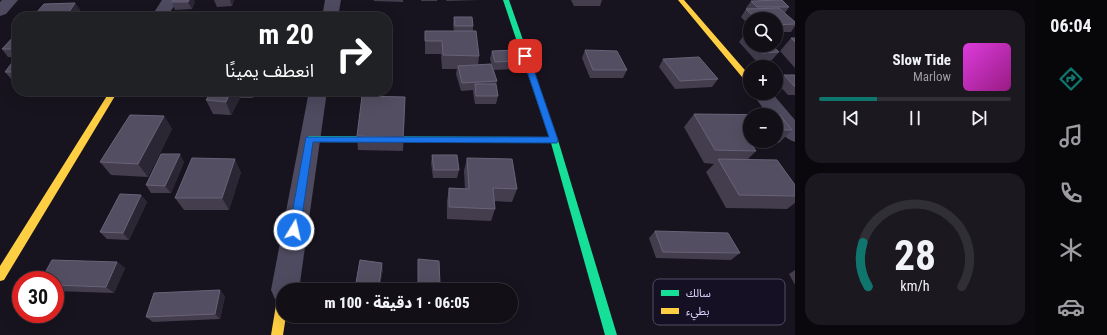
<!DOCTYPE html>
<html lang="ar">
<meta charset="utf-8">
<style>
body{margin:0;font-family:"Roboto Condensed","Noto Sans Arabic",sans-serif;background:#1b1820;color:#f1f3f6;direction:rtl;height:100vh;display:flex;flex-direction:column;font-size:15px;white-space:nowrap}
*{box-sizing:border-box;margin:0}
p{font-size:13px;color:#9c9ca1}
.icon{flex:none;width:22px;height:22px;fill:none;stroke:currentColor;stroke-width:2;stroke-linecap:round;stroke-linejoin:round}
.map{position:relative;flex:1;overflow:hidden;direction:ltr}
.sheet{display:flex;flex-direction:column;gap:10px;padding:10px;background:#0a080d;width:240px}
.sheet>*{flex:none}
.top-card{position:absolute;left:12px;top:12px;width:380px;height:84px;border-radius:16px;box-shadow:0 4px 16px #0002,0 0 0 1px #312f36;direction:rtl;background:#202124;color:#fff;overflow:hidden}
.controls{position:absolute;left:743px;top:12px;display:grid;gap:8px}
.controls a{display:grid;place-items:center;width:40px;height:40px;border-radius:50%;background:#120f17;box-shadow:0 4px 16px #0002,0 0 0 1px #312f36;font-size:20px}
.speed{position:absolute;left:12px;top:271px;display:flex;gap:8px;font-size:20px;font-weight:700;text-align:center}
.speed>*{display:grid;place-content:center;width:52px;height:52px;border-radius:50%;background:#120f17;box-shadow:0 4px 16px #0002,0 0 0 1px #312f36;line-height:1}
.speed .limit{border:6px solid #d22;background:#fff;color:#111}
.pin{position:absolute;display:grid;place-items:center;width:34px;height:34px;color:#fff;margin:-17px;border-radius:8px;box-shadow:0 2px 6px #0006}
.me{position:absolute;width:44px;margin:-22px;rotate:9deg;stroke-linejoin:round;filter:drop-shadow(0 0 3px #0008)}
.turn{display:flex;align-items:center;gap:14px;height:84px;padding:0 12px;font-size:18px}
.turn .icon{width:52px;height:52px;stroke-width:2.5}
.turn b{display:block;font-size:28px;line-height:34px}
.sheet .card{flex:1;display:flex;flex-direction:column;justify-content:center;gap:6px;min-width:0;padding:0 14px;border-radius:16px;background:#1b1820}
.sheet .dial{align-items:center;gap:0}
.dial svg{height:104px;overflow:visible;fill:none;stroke:#312f36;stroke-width:7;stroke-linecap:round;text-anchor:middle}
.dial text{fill:#f1f3f6;stroke:none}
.song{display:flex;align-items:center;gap:12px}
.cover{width:48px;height:48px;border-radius:6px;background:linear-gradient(135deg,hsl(300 70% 55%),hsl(310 70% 35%))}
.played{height:4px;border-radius:2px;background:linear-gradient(90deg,#0f766e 30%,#312f36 30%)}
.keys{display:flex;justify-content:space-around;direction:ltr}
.trip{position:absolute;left:276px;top:283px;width:242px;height:40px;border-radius:20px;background:#120f17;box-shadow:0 4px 16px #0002,0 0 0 1px #312f36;font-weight:800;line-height:40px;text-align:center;direction:rtl}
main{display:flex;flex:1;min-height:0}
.dock{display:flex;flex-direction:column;width:72px;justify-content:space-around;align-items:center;background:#070609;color:#9c9ca1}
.dock .icon{width:28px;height:28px}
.dock .selected{color:#0f766e}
.dock b{font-size:18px;color:#f1f3f6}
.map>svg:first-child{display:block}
</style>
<main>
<nav class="dock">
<b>06:04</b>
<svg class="icon selected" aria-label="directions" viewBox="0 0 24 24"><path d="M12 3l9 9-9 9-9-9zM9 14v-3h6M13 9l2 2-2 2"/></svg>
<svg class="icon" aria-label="music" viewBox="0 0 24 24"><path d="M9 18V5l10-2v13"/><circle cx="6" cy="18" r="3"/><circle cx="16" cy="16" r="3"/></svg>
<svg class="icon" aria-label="phone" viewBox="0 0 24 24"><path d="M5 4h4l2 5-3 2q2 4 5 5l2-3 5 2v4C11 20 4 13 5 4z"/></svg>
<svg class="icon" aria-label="climate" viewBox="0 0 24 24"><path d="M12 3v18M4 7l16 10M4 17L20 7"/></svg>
<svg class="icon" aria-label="car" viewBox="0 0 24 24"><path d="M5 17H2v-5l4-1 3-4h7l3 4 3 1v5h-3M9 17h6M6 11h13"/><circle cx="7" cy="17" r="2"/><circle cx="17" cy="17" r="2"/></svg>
</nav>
<section class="sheet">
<div class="card">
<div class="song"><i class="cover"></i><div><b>Slow Tide</b><p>Marlow</p></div></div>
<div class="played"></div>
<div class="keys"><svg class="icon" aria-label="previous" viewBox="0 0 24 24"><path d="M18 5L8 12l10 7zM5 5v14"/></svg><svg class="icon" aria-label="pause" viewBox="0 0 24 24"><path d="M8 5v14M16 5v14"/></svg><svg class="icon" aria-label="next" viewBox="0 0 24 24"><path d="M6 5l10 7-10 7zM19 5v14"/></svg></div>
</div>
<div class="card dial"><svg viewBox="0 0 100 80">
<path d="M14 69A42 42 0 1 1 86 69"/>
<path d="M14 69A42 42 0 0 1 10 35" stroke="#0f766e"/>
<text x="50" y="56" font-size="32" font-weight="700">28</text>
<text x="50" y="72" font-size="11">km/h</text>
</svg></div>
</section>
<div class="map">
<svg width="795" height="335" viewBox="0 0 795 335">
<rect width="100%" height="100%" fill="#18141f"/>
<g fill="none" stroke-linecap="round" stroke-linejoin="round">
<path fill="#4e4a5f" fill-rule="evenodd" d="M2,0h16l-12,14 -6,2v-14z
M162,0h16l-11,17h-16z
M325,0h16l-3,17h-16z
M309,91h18l-28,199h-16v12l-8,-3 -4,-9z
M752,93h20l23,27v22c-12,-4 -19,-14 -19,-27h-8z"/>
<path fill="#16e098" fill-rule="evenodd" d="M503,0h6l49,140 59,195h-12l-54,-192 -242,-1 -4,-3 4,-3 240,1z"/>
<path fill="#ffcf43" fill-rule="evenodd" d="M678,0h6l66,76v7h-3z
M110,91h8l-114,189 -4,1v-15z
M283,294v22h3l-3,19h-12l6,-36 2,-4z"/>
</g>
<path fill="#433d4e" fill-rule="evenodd" d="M214,0h20l-2,6 -15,1z
M374,0h29v2l-29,-1z
M421,0h16v1h-16z
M446,0h33l-32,1z
M571,0h31l-2,6h-26z
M751,1l38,6 -4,6 10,9v4l-4,6h-15v-13h-26v7l-9,-9 5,-8v-1z
M172,2h23l-3,7 -17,1z
M75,3l5,7 -5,7h-36l-3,-4z
M454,17l19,9v5l6,25 -1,9 15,5 -3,-11 2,-8 29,10 -3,8 -24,1 3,11 -1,5 2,10 -2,8h-21l-2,-12v-2l-12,1 -5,-17 1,-5h-15l-1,-15h-16v-23h29l-1,-6z
M17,33v47h-5l-7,-8 12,-15h-9l-6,-8z
M745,34h5v11h22l7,7 -7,8 -16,1 -17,-19z
M791,38h4v30l-15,-17z
M585,50l42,20 -4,8h-33l-8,-20z
M663,59l55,20 -6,8 -37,2 -16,-22z
M784,75h11v20h-7l-11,-12z
M212,91h45l-4,7h-13l-9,17 -18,-1 -7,-14z
M405,110l-2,41 -45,-1 -1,-14z
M694,114l86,1 12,15 -13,13h-28l5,8 -9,9h30l18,25v18l-8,6 -61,-1 -20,-36 8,-8 -10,-1 -20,-36zM750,115h26v26h-26z
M164,116l8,13 -24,48 -37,-2 -11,-13z
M432,155l27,15 -2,8h-24l-2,-15z
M467,158l50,31 -5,13 -18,-1 1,8 -4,12 -44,-2v-18l2,-13 16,1 -1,-18z
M184,162l-13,31h-20l-5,-8z
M241,172l-12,38h-45l-9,-12z
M141,195l6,7 -18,38 -22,-1 -7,-7z
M655,231l85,22 -9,7 -75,-2 -7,-20z
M418,259l22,25 -1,6 -21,-1z
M117,262l8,6 -11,25 -59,-2v-11z
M383,269l-4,21 -22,-1 -1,-6z
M795,270v15l-6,-11z
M225,296l-5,23 -67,3 -7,-5z"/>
<path fill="#2b2633" d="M189,0h5l1,2 -3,7 -4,-7z
M230,0h4l-2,6z
M75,3l5,7 -5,7h-3l-3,-5z
M231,91h6l3,7 -9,17 -5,-13z
M251,91h6l-4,7z
M405,97v13l-2,41v-13z
M164,116l8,13 -24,48 -10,-13z
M180,154l4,8 -13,31 -6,-7z
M235,159l6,13 -12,38 -7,-12z
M141,195l6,7 -18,38 -6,-7z
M117,262l8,6 -11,25 -8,-6z
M382,263l1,6 -4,21v-4z
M220,290l5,6 -5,23 -5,-5z"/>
<path fill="#534e61" stroke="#696379" d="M173,0h16l-1,2h-16z
M782,0l7,7h-32l-6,-6z
M75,3l-6,9 -33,1 8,-9z
M779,8l16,14v2l-19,1v-6h-20l-10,-10z
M454,17h18l1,9h-18z
M425,31h51l3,25 -36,-1 -1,-14h-17z
M17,33v16h-15z
M745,34h5v6z
M791,38h4v4z
M755,45h17l7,7 -17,1z
M516,50l5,11 -26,1 -3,-11z
M585,50l32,1 10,19h-34z
M17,56v16h-12z
M699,57l19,22 -38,2 -17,-22z
M491,64l6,17 -35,2 -4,-17z
M784,75h11v12z
M475,84h21l2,12h-22z
M212,91h19l-5,11 -20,-2z
M362,96l43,1 -2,41 -46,-2z
M694,114l86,1 12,15h-16v-15h-26v15h-8l14,21 -41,-1z
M130,115l34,1 -26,48 -38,-2z
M161,154h19l-15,32 -19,-1z
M432,155h25l2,15h-25z
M192,158l43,1 -13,39h-47z
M467,158l45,1 5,30 -24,-1 2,21 -46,-2v-19l20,1z
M718,159l59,1 18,25v11l-56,-1z
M120,194l21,1 -18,38 -23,-1z
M655,231l73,2 12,20 -77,-1z
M418,259l21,2 1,23 -22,-1z
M52,260l65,2 -11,25 -51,-2v-5h-14z
M360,260l22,3 -3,23 -23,-3z
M220,290l-5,24 -69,3 8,-24z"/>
<path fill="#1a73e8" stroke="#114b97" d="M523,55l6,1 29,84 -1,3 -244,-1 -13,88 -2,3h-7l-2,-3 17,-93h243l-27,-81z"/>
<rect x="653" y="279" width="132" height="46" rx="6" fill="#161024" stroke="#524b65" stroke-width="1"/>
<rect x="661" y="290" width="18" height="6" fill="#16e098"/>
<rect x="661" y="308" width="18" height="6" fill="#ffcf43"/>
<g font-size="11" fill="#ded5fd">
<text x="686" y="297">سالك</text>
<text x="686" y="315">بطيء</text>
</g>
</svg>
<div class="controls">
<a><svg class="icon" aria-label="search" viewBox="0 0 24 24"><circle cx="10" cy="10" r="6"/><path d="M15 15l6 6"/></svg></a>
<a>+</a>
<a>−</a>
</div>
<div class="speed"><div class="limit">30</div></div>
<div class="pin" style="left:525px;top:56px;background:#d93025"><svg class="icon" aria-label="arrive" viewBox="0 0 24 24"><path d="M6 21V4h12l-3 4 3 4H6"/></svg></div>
<svg class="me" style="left:294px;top:230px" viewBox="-20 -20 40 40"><circle r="17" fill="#1a73e8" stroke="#fff" stroke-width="3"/><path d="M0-11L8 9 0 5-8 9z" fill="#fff"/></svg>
<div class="trip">06:05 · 1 دقيقة · 100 m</div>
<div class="top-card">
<div class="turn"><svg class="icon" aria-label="right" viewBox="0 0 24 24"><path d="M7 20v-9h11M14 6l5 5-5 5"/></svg><div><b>20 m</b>انعطف يمينًا</div></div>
</div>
</div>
</main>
